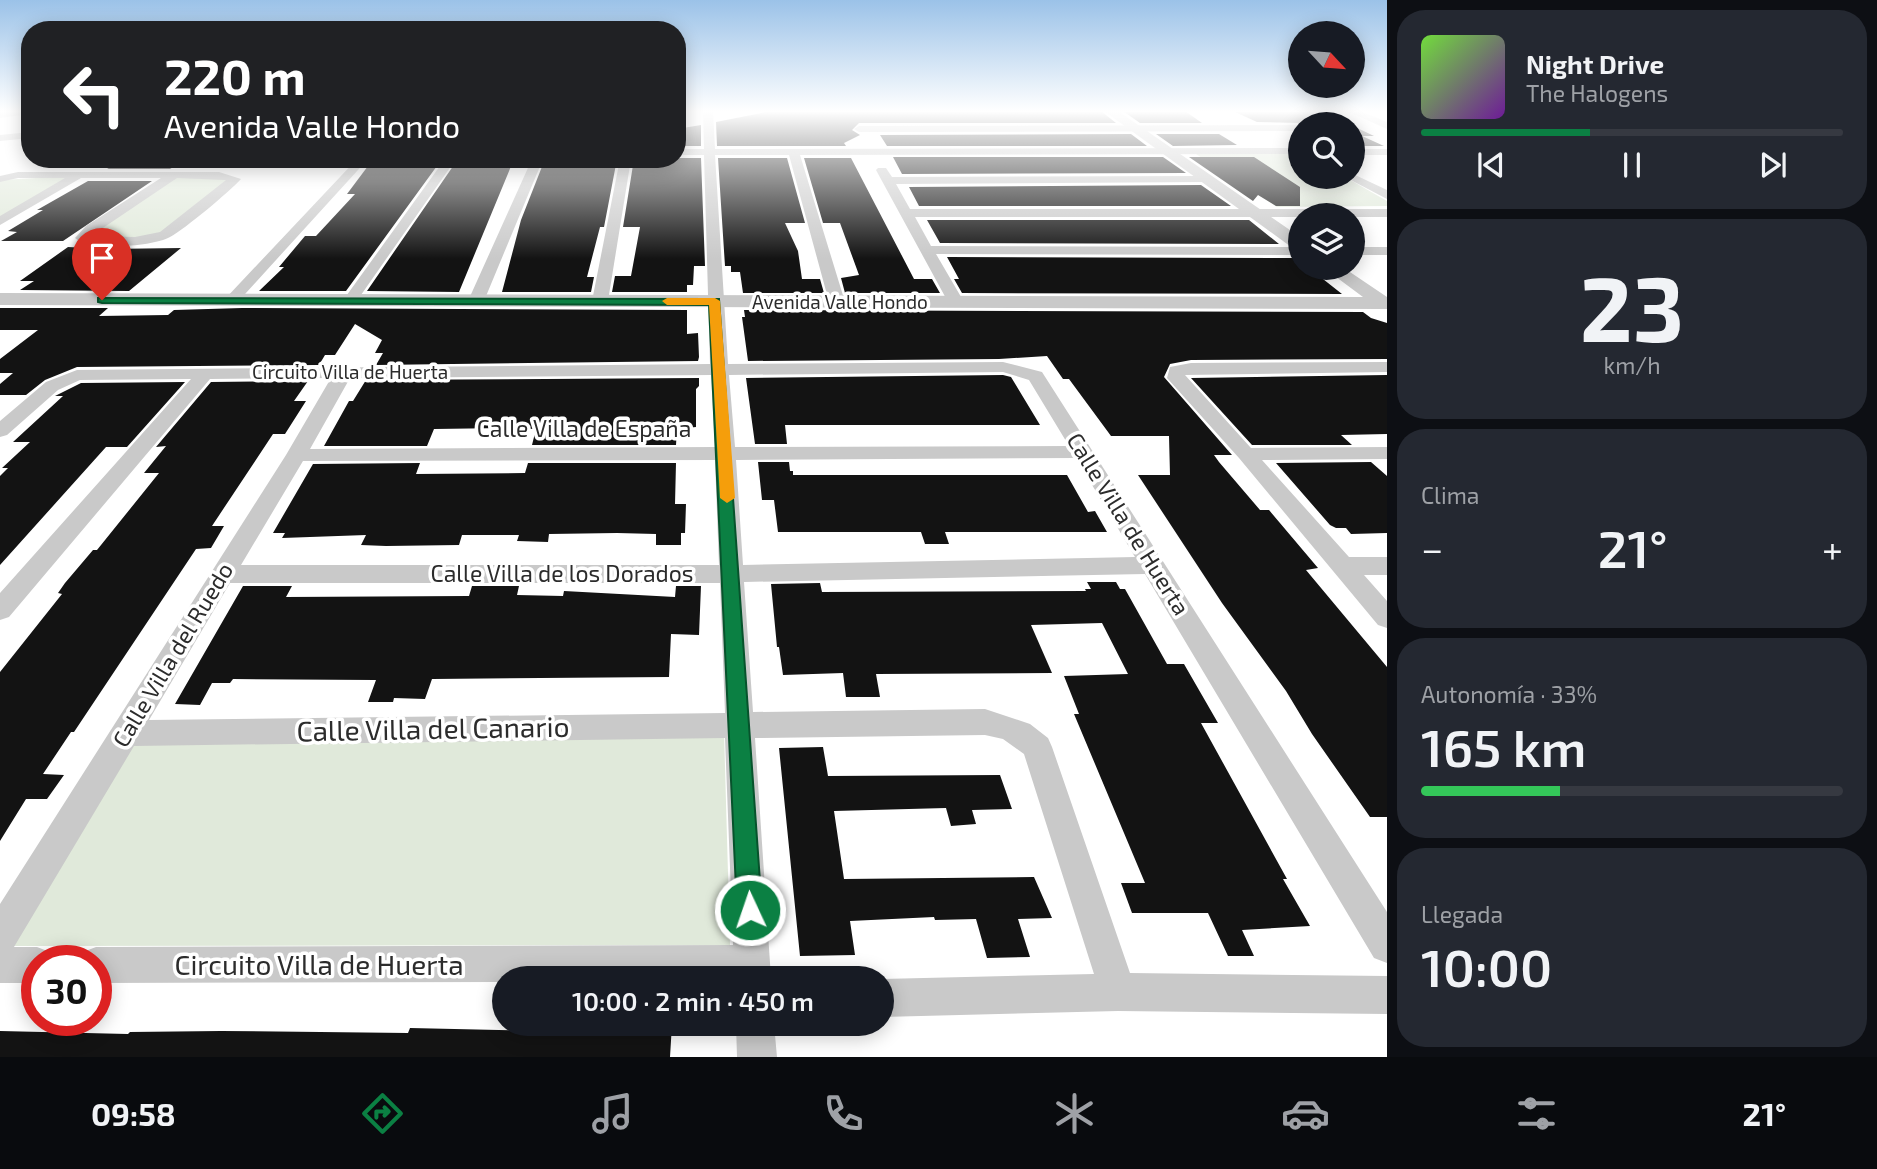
<!DOCTYPE html>
<html lang="es">
<meta charset="utf-8">
<style>
body{margin:0;font-family:"Exo 2",sans-serif;background:#242831;color:#f1f3f6;height:100vh;display:flex;flex-direction:column;font-size:26px;white-space:nowrap}
*{box-sizing:border-box;margin:0}
p{font-size:23px;color:#9ea1a6}
.icon{flex:none;width:38px;height:38px;fill:none;stroke:currentColor;stroke-width:2;stroke-linecap:round;stroke-linejoin:round}
.map{position:relative;flex:1;overflow:hidden}
.side{display:flex;flex-direction:column;gap:10px;padding:10px;background:#0d0f14;width:490px}
.side>*{flex:none}
.banner{position:absolute;left:21px;top:21px;width:665px;height:147px;border-radius:28px;box-shadow:0 4px 18px #0003;background:#202124;color:#fff;overflow:hidden}
.needle{width:46px;rotate:116deg}
.controls{position:absolute;left:1288px;top:21px;display:grid;gap:14px}
.controls a{display:grid;place-items:center;width:77px;height:77px;border-radius:50%;background:#171b24;box-shadow:0 4px 18px #0003;font-size:35px}
.speed{position:absolute;left:21px;top:945px;display:flex;gap:14px;font-size:35px;font-weight:700;text-align:center}
.speed>*{display:grid;place-content:center;width:91px;height:91px;border-radius:50%;background:#171b24;box-shadow:0 4px 18px #0003;line-height:1}
.speed .limit{border:10px solid #d22;background:#fff;color:#111}
.pin{position:absolute;display:grid;place-items:center;width:60px;height:60px;color:#fff;margin:-72px -30px;border-radius:50% 50% 50% 0;rotate:-45deg;box-shadow:0 0 7px #0007}
.pin .icon{rotate:45deg}
.me{position:absolute;width:77px;margin:-38px;rotate:357deg;stroke-linejoin:round;filter:drop-shadow(0 0 5px #0008)}
.turn{display:flex;align-items:center;gap:24px;height:147px;padding:0 28px;font-size:32px}
.turn .icon{width:91px;height:91px;stroke-width:2.5}
.turn b{display:block;font-size:49px;line-height:60px}
.big{font-size:52px;font-weight:600;line-height:1.1}
.side .card{flex:1;display:flex;flex-direction:column;justify-content:center;gap:10px;min-width:0;padding:0 24px;border-radius:28px;background:#242831}
.side .dial{align-items:center;gap:0}
.dial b{font-size:91px;line-height:1}
.song{display:flex;align-items:center;gap:21px}
.cover{width:84px;height:84px;border-radius:10px;background:linear-gradient(135deg,hsl(100 70% 55%),hsl(280 70% 35%))}
.played{height:7px;border-radius:4px;background:linear-gradient(90deg,#0b8043 40%,#363941 40%)}
.keys{display:flex;justify-content:space-around;direction:ltr}
.heat{display:flex;justify-content:space-between;align-items:center;font-size:38px;direction:ltr}
.charge{height:10px;border-radius:5px;background:linear-gradient(90deg,#34c759 33%,#363941 0)}
.trip{position:absolute;left:492px;top:966px;width:402px;height:70px;border-radius:35px;background:#171b24;box-shadow:0 4px 18px #0003;font-weight:600;line-height:70px;text-align:center}
.tab-bar{display:flex;height:112px;justify-content:space-around;align-items:center;background:#090b0e;color:#9ea1a6}
.tab-bar .icon{width:49px;height:49px}
.tab-bar .on{color:#0b8043}
.tab-bar b{font-size:32px;color:#f1f3f6}
main{display:flex;flex:1;min-height:0}
.map>svg:first-child{display:block}
</style>
<main>
<div class="map">
<svg width="1387" height="1057" viewBox="0 0 1387 1057">
<rect width="100%" height="100%" fill="#fff"/>
<path fill="#e0e9da" d="M1196,154h104v23h45l42,24v5l-110,1z
M74,176l-74,42v-38z
M173,176l59,1 -70,57 -46,6 -29,-1z
M724,731l6,214 -720,1 117,-209z"/>
<path fill="#131313" d="M771,111h330l15,12h-257l-7,7 8,5 -16,8 2,3h-129l-1,-24z
M1123,111h62l17,12h-62z
M1233,111h86l29,13 -91,-2z
M701,125v21h-24v-17z
M1353,126l21,10h-12l22,10h-31z
M1131,134l16,12h-260l-7,-11z
M1156,134h63l18,11 -64,1z
M893,157h270l23,16 -284,1z
M1189,157h65l46,30v19h-24l-18,-11 -5,6z
M677,158h24l4,108h-11l-1,19h-6v7h-75l3,-16h16l9,-49h-17l11,-68 43,1z
M718,158h69l18,65h-20l13,28 4,28h18l4,14h-81l-3,-21h-9v-6h-6z
M804,158h47l63,121h18l8,14h-95l-4,-15 18,-3 -19,-52h-17z
M124,159h62l-16,10h-63z
M377,159h65l-96,132h-87l25,-24h-5l26,-31h11l39,-42h-8l21,-28z
M458,159h56l-55,133 -92,-1z
M545,159h72l-13,68h-4l-13,50h7l-3,15h-89l19,-72z
M88,181h64l-89,60h-62l16,-9 -9,-1 35,-21h-6z
M1201,185l30,21h-312l-10,-19z
M927,220h322l30,24 -339,-1z
M68,247l39,2 74,-1 -52,43 -109,-1 14,-9h-14z
M947,257l348,1 5,4v6h9l33,26 -380,-1 -8,-14h5z
M0,308h108l-9,8 69,-1 6,-5 68,-2 445,2v24l11,-1 1,24 -1,4 -322,4 7,-12h-8l7,-13 -27,-16 -20,31h-10l-6,10 -242,2 -32,13 -19,15h-26v-11l13,-11h-13v-14l38,-29h-38z
M744,310l619,2 8,6 16,5v36l-196,1 -21,4 -6,13 68,78h-18l5,7 41,48h9l49,58 -12,2 81,97v150h-17l-58,-83 -26,-43 -64,-88 -84,-128h32l-1,-39h-58l-42,-57h-6l-16,-23 -48,3 -251,2 -6,-44h3z
M1003,375l8,2 29,48h-255l2,19h-32l-9,-66z
M1387,375v59l-46,1 11,10h-100l-61,-67z
M699,378v8l-3,3v38l-19,2 -1,16h-144l4,-16 -32,-1 -70,1 -7,17h-103l25,-45h4l13,-21z
M308,381l-14,20h12l-21,33h-12l-61,92h12l-13,22 -15,1 -122,183h-3l-28,42 21,1 -17,24h-21l-26,42v-169l62,-78 -4,-1 7,-10 28,-33h4l62,-77h-15l22,-27 -10,1 55,-65z
M185,382l-58,65h-21l-106,118v-89l8,-8h-6l28,-26h-17l50,-46h-8l26,-13z
M758,462h31l1,9h3v4h274l21,37 7,-1 12,21h-162l4,12h-24l-4,-12h-143l-4,-32h-12z
M1371,462l16,14v57l-36,1 -5,-6h-10l-6,-3 -54,-62z
M420,463l-4,11 109,-1 3,-10h148l-1,41h11l-1,29h-4v12h-25v-11l-39,-1 -68,1 -1,8 -31,-1 2,-6h-57l-3,10 -73,1 -25,-1 5,-10 -84,3 3,-5h-12l40,-69z
M1087,582h29l4,7h5l42,75h17l34,59h-17l86,156h-4l27,47 -68,4 12,26h-26l-20,-43h-76l-11,-30h24l-71,-169h5l-15,-38 64,-2 -26,-51 -71,2 21,48 -176,1 4,23h-34l-3,-24 -60,2 -4,-28h-2l-6,-63 49,-1 2,9 264,-1 -1,-2h6z
M243,586h49l-6,11 183,-1 3,-10h47l-2,9 46,1 1,-5 111,6 1,-11h25l-2,49 -28,-1 -2,43 -237,2 -7,20 -31,-1 -1,4h-25l8,-22 -143,-1 -3,4h-18l-12,22 -25,-1z
M823,747l5,29 172,-1 12,34 -40,1 4,14 -25,2 -5,-18 -112,3 10,68 190,-2 18,41 -34,1 12,38 -43,1 -11,-39 -41,1 -1,-3 -84,4 5,34 -55,1 -21,-208z
M651,1024h21l-2,33h-670v-26l128,3 2,-2 91,-1 187,2 2,-5 187,4 54,-2z"/>
<g fill="none" stroke-linecap="round" stroke-linejoin="round">
<path fill="#c9c9c9" fill-rule="evenodd" d="M703,111h10l2,38 585,-1v6l-500,1 45,147 -8,5 -8,-5 -40,-147h-74l13,209 275,-2 39,10 345,540v51l-13,-5 -229,-384 -401,8 9,130 232,-3 45,15 18,14 4,9 78,226 257,3v38l-269,-3 -236,6v-38l212,-5 -70,-220 -21,-15 -18,-4 -230,3 16,240h-267v4l-408,1v-22h-17l4,-9 13,-5 637,-2 -8,-207 -591,8 -120,201h23l13,5 4,9h-17v22h-37v-79l286,-449 45,-77 -121,1 -201,238 -9,3v-27l191,-214 -111,1 -22,10 -51,45 -7,2v-16l46,-39 31,-12 633,-6 -6,-209h-27v-6h27zM1003,372l26,8 40,66 -334,1 -6,-72zM711,375l4,72 -405,2 40,-71zM1076,458l59,99 -392,8 -7,-105zM715,460l4,105h-478l62,-104zM230,583h490l5,130 -576,7z
M1347,111h13l27,11v7z
M1300,125v6l-441,1 -5,-3 5,-3z
M30,132v6l-30,3v-6z
M1353,149h34v6h-34z
M357,159h11l-133,146h-10l-3,-3 3,-3z
M445,159h11l-102,146h-10l-3,-3 3,-3z
M532,159h11l-59,142 -8,5 -5,-2 -3,-3z
M620,159h11l-23,142 -8,5 -8,-5z
M878,168h8l6,9 314,-1 6,3 -6,3 -310,2 14,25h477v8h-472l16,29 369,1v8l-364,-1 28,48 -8,5 -8,-5 -72,-132z
M18,172h201l22,7c-12,13 -56,50 -71,58 -18,10 -80,14 -95,1l11,-12 75,-48h-80l-81,47v-9l65,-38h-47l-18,4v-6zM177,178l49,2 -66,52 -25,5 -44,-1z
M1353,174l34,16v9l-38,-20 -2,-2h6z
M1353,247h34v8h-34z
M1387,362v10l-202,3 66,73 136,-1v12l-125,1 87,97h38v18h-23l23,26v27l-9,-3 -139,-167 -72,-80 3,-11 21,-4z
M736,1024h38l3,33h-40z"/>
<path fill="#c9c9c9" fill-rule="evenodd" d="M0,111h30v3l-30,4z
M1104,111h14l182,126v13l-6,-1z
M1324,268h20l43,29v12l-1387,-4v-12l1363,4z"/>
</g>
<linearGradient id="sky" x2="0" y2="1"><stop stop-color="#9bc2e8"/><stop offset="0.43" stop-color="#fff"/><stop offset="1" stop-color="#fff" stop-opacity="0"/></linearGradient>
<rect width="1387" height="259" fill="url(#sky)"/>
<path fill="#0b8043" stroke="#07532c" stroke-width="2" d="M98,298l621,1 43,611 -4,9 -8,4 -9,-4 -4,-9 -28,-605 -607,-2 -4,-1z"/>
<path fill="#f59e0b" d="M715,298l5,3 15,197 -8,5 -7,-5 -11,-193h-42l-5,-4 5,-3z"/>
<g text-anchor="middle" stroke-width="7" stroke-linejoin="round" paint-order="stroke">
<g font-size="19" fill="#2c2c2c" stroke="#fff">
<text x="840" y="309">Avenida Valle Hondo</text>
<text x="350" y="379">Circuito Villa de Huerta</text>
</g>
<g font-size="23" fill="#2c2c2c" stroke="#fff">
<text x="584" y="437">Calle Villa de España</text>
<text transform="translate(1128 524) rotate(58)" y="8">Calle Villa de Huerta</text>
<text x="562" y="582">Calle Villa de los Dorados</text>
<text transform="translate(173 655) rotate(-59)" y="8">Calle Villa del Ruedo</text>
</g>
<g font-size="28" fill="#2c2c2c" stroke="#fff">
<text transform="translate(433 729) rotate(-1)" y="10">Calle Villa del Canario</text>
<text x="319" y="975">Circuito Villa de Huerta</text>
</g>
</g>
</svg>
<div class="controls">
<a><svg class="needle" viewBox="-14 -14 28 28"><path d="M0-13l5 13h-10z" fill="#e53935"/><path d="M0 13l5-13h-10z" fill="#9ea1a6"/></svg></a>
<a><svg class="icon" aria-label="search" viewBox="0 0 24 24"><circle cx="10" cy="10" r="6"/><path d="M15 15l6 6"/></svg></a>
<a><svg class="icon" aria-label="layers" viewBox="0 0 24 24"><path d="M12 4l9 5-9 5-9-5zM3 14l9 5 9-5"/></svg></a>
</div>
<div class="speed"><div class="limit">30</div></div>
<div class="pin" style="left:102px;top:300px;background:#d93025"><svg class="icon" aria-label="arrive" viewBox="0 0 24 24"><path d="M6 21V4h12l-3 4 3 4H6"/></svg></div>
<svg class="me" style="left:750px;top:910px" viewBox="-20 -20 40 40"><circle r="17" fill="#0b8043" stroke="#fff" stroke-width="3"/><path d="M0-11L8 9 0 5-8 9z" fill="#fff"/></svg>
<div class="trip">10:00 · 2 min · 450 m</div>
<div class="banner">
<div class="turn"><svg class="icon" aria-label="left" viewBox="0 0 24 24"><path d="M17 20v-9H6M10 6l-5 5 5 5"/></svg><div><b>220 m</b>Avenida Valle Hondo</div></div>
</div>
</div>
<section class="side">
<div class="card">
<div class="song"><i class="cover"></i><div><b>Night Drive</b><p>The Halogens</p></div></div>
<div class="played"></div>
<div class="keys"><svg class="icon" aria-label="previous" viewBox="0 0 24 24"><path d="M18 5L8 12l10 7zM5 5v14"/></svg><svg class="icon" aria-label="pause" viewBox="0 0 24 24"><path d="M8 5v14M16 5v14"/></svg><svg class="icon" aria-label="next" viewBox="0 0 24 24"><path d="M6 5l10 7-10 7zM19 5v14"/></svg></div>
</div>
<div class="card dial"><b>23</b><p>km/h</p></div>
<div class="card"><p>Clima</p>
<div class="heat"><a>−</a><b class="big">21°</b><a>+</a></div>
</div>
<div class="card"><p>Autonomía · 33%</p><b class="big">165 km</b><div class="charge"></div></div>
<div class="card"><p>Llegada</p><b class="big">10:00</b></div>
</section>
</main>
<nav class="tab-bar">
<b>09:58</b>
<svg class="icon on" aria-label="directions" viewBox="0 0 24 24"><path d="M12 3l9 9-9 9-9-9zM9 14v-3h6M13 9l2 2-2 2"/></svg>
<svg class="icon" aria-label="music" viewBox="0 0 24 24"><path d="M9 18V5l10-2v13"/><circle cx="6" cy="18" r="3"/><circle cx="16" cy="16" r="3"/></svg>
<svg class="icon" aria-label="phone" viewBox="0 0 24 24"><path d="M5 4h4l2 5-3 2q2 4 5 5l2-3 5 2v4C11 20 4 13 5 4z"/></svg>
<svg class="icon" aria-label="climate" viewBox="0 0 24 24"><path d="M12 3v18M4 7l16 10M4 17L20 7"/></svg>
<svg class="icon" aria-label="car" viewBox="0 0 24 24"><path d="M5 17H2v-5l4-1 3-4h7l3 4 3 1v5h-3M9 17h6M6 11h13"/><circle cx="7" cy="17" r="2"/><circle cx="17" cy="17" r="2"/></svg>
<svg class="icon" aria-label="filters" viewBox="0 0 24 24"><path d="M4 7h16M4 17h16"/><circle cx="9" cy="7" r="2"/><circle cx="15" cy="17" r="2"/></svg>
<b>21°</b>
</nav>
